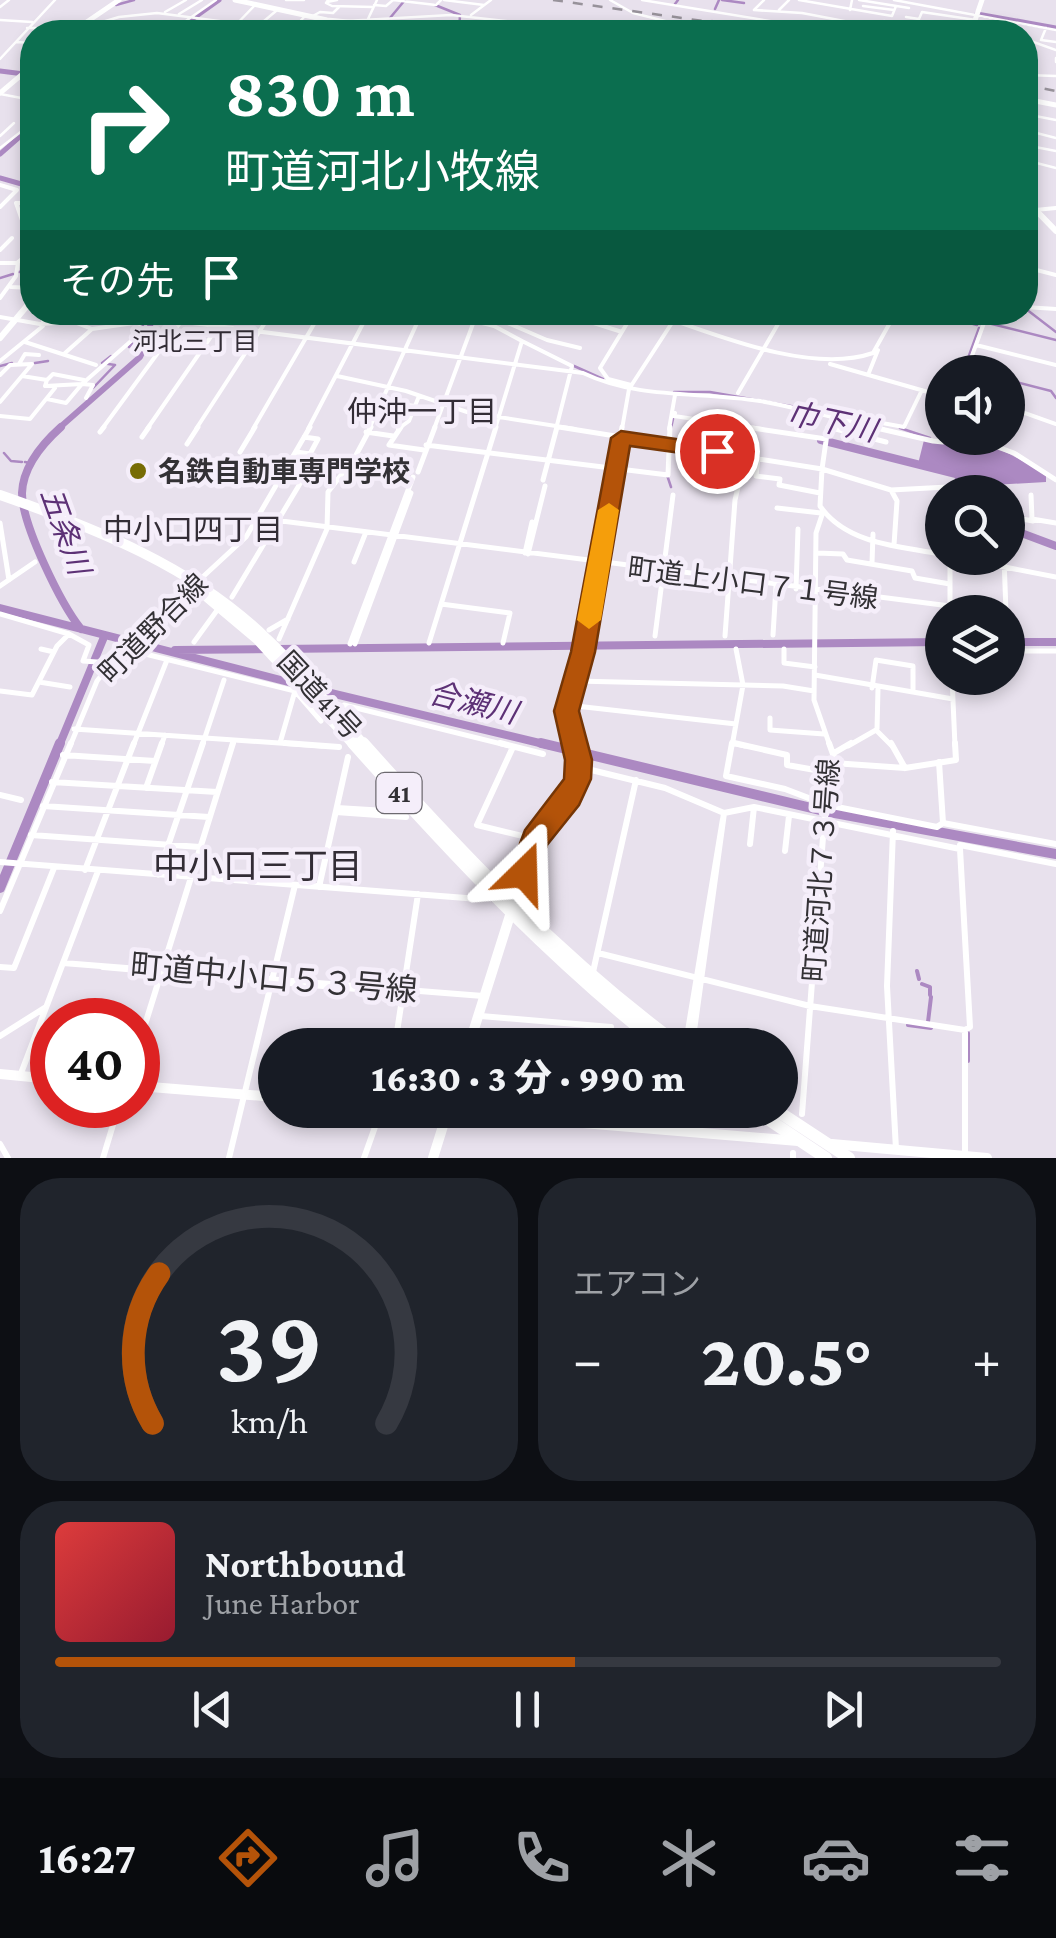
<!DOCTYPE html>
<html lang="ja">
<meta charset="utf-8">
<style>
body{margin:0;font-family:"Crimson Pro","Noto Sans JP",serif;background:#20242c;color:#f1f3f6;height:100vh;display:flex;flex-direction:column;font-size:38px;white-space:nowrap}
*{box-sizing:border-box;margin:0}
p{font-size:32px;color:#9ea1a6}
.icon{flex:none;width:55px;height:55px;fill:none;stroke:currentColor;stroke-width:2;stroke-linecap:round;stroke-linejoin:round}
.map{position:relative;height:1158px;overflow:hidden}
.details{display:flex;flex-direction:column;gap:20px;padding:20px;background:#0d0f14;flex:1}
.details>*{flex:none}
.hud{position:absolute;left:20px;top:20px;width:1018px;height:305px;border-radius:40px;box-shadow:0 5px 15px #0003;background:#0b6e4f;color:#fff;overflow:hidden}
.fabs{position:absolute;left:925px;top:355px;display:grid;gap:20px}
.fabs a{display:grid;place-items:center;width:100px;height:100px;border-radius:50%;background:#171b24;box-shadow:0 5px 15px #0003;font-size:50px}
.speed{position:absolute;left:30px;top:998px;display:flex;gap:20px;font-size:50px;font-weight:700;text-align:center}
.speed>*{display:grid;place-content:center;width:130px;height:130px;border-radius:50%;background:#171b24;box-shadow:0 5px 15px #0003;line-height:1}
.speed .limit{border:15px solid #d22;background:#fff;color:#111}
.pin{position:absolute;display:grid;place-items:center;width:85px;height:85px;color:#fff;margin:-42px;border:5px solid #fff;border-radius:50%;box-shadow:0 2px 10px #0007}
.me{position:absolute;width:110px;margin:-55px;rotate:22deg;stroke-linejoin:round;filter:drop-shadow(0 0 8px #0008)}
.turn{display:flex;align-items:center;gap:35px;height:210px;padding:0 40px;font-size:45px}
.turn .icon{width:130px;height:130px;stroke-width:2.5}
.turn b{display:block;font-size:70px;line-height:85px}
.then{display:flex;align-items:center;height:95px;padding:0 40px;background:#0003;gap:20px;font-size:38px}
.big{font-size:75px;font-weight:800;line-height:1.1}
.details .widget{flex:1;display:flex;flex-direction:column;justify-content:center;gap:15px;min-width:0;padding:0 35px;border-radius:40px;background:#20242c}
.details .dial{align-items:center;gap:0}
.dial svg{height:260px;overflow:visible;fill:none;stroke:#363941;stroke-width:7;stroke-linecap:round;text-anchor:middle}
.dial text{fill:#f1f3f6;stroke:none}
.song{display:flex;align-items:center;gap:30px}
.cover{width:120px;height:120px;border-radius:15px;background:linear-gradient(135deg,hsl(0 70% 55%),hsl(350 70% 35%))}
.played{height:10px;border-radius:5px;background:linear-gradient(90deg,#b45309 55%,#363941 55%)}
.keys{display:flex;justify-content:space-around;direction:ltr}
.heat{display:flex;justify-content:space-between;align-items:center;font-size:55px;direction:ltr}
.details .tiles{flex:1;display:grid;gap:20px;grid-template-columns:1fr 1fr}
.widget:last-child{grid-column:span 2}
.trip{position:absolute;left:258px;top:1028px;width:540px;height:100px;border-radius:50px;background:#171b24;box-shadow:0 5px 15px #0003;font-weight:800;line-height:100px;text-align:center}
.dock{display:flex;height:160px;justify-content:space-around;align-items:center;background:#090b0e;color:#9ea1a6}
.dock .icon{width:70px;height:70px}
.dock .current{color:#b45309}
.dock b{font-size:45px;color:#f1f3f6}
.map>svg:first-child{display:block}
</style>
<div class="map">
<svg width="1056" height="1158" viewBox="0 0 1056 1158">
<rect width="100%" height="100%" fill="#e8e1ed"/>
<path fill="#ac89c2" d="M946,438c37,0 70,17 100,38v6l-70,4 -18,-14 -40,-8 6,-24 18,4z"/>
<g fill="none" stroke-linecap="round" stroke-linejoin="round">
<path stroke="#ac89c2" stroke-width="2.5" d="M722,0l22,3
M675,4l3,-4
M116,5l18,-5
M435,5l25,10 -1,17
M715,9l4,-9
M712,21l14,11
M660,32l4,-9
M19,272l13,-3
M0,278l13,-4
M1026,309l30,23
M929,312l48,13
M982,322l4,-10
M988,323l68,17
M129,347l13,-13 1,-10
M35,363l13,-2
M0,366l12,-3
M574,366l29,13
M970,370l10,2
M963,372l16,-44
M1008,380l43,11 5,7
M93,388l22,-23 -13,-2 9,-7
M674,392h36l138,24
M671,428l2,-9
M900,428l30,10
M940,438l2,-11
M4,453l7,8 11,1
M25,462l5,1
M667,475l4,12"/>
<path stroke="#ac89c2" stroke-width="4" d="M917,971l2,8
M922,984l8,3v8
M928,1022l3,-25
M908,1025l23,3
M968,1033v28"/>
<path stroke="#ac89c2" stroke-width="2.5" d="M390,18l15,-18"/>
<path stroke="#ac89c2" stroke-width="5" d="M977,14l79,14
M174,32l45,-32
M0,71l32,4
M0,154l32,-28
M0,178l32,9"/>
<path stroke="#ac89c2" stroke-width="6" d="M23,184l9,3
M58,429l82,-72 11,-22 -2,-23"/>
<path stroke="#ac89c2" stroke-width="8" d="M61,427c-19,17 -38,39 -39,66 0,32 39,111 59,136
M821,440l135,34 18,18
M1008,528l48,18
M0,608l300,77
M1008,642h48
M175,650l767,-8
M314,689l238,57
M59,746l45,-109"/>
<path stroke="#ac89c2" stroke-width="10" d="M541,743l283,68 232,43
M0,888l60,-145"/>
<path stroke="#fff" stroke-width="2.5" d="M286,0h18
M328,0l-2,3 6,3 41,1
M444,0l40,5
M610,0l23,13 76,19
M642,0l177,29
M799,0l93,16 4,-10
M859,0l50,8
M894,0l162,30
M327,2l10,-2
M374,5l12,1 7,-6 43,5 5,-5
M863,6l31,4
M0,7l9,-7
M754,10l48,3 100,19
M754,10l10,-10
M779,10l10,-10
M850,10l2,-10
M165,12l21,-12
M179,14l23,-14
M471,15l20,-15
M311,17l9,-5 13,1 6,-6
M906,17l13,2 3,-7 54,8
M368,19l9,-19
M0,20l32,2
M345,21l106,-6 156,17
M884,21l72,11
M843,25l10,1 -3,6 -14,-3z
M974,25l23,3
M853,26l10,2
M27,28h50
M82,28l37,-11 38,-4 147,19
M85,28l16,4
M208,28l9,4
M1046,28l-5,12 15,2
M293,29l12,-13
M170,32l46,-32
M191,32l7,-7 10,3 -5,4
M229,32l27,-28
M251,32l25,-21
M317,32l10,-12
M515,32l11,-10
M1025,39l31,11
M16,42l16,1
M1056,58v4
M0,59l55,-59
M1025,75l31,1
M0,94l32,6
M1025,114l31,6
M1025,130l31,8
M0,136l14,-13
M1025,145l31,6
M0,148l27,-21
M1025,160l31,8
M0,185l6,2"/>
<path stroke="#fff" stroke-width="4" d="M0,185l17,5 -17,17
M16,203l7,20 9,1
M16,203h16
M1035,210l21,-2
M32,237l-4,8 4,8
M0,250l12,-12
M0,263h17
M1025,267l31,8
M11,287l21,1
M0,298l16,-22 2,-14 14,-11
M1025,307l31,2
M123,312l15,10 39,-1 406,52c57,27 116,18 177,28 41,7 82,19 123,28
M439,312l55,14 28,15 -27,88
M474,312h6
M502,312l-6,6 51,22 33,8
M559,312l63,20
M650,312c62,21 159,63 223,41l23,-41
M0,317l40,7 34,-2 18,7 42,-6
M74,322l11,-10
M512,323l11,-11
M522,341l50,25 -16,63
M25,342l71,23
M976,345l80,20
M65,353l27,-24
M0,361l43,-35v-12l-6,-2
M19,364l6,-10 14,1
M830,364l112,32
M966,372l22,-60
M0,375l10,-10 22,-1 -32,38
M868,375l10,-25
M22,376l25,4 6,-6 31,6
M337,376l69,15 61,21 108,17
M47,380l-2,6 37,-2 49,-43 9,-19
M631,385l-23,-6 -8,-11 34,-56
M738,393l47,-81
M47,399l19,4 16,-19 11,1 -7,13
M383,402l32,4
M1008,407l48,17
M675,413l-1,3 88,13
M0,416l30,3 25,-31
M849,417l55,10 18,-37
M828,427l9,2
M102,429l86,-117
M147,429l81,-117
M196,429l76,-117
M253,429l68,-117
M308,429l61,-117
M369,429l53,-117
M398,429l11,-8 10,-25
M434,429l40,-108
M622,429l7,-40 50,-77
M669,429l6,-34
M828,429l5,-14"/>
<path stroke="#fff" stroke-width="5" d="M401,427l-12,18 35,5
M559,427l263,42 -2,37c26,38 80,41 122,48
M745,427l81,12
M828,427l-6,42 69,21 6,11 -3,44
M828,427l58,15
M872,427l61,14 10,1v-4
M100,432l4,-5
M366,432l27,4
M142,437l7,-10
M973,438l41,15 42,27
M187,444l11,-17
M426,445l242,30 2,-48
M717,451l5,-24
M240,452l15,-25
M296,452l14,2 8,-15 -14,-2
M758,458l-2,18 24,3 -1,6 41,8
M710,464l32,6 -7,30 -10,136
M418,472l17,-45
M543,480l14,-53
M891,490l76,-4
M1031,495l1,24 24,4
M777,508l44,5
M823,512l-7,21 -2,167 16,46
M1011,517l22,4
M258,518l692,88
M0,523l9,57
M525,553l7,-31
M817,553l26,1 4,6 65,11 3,7 35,6
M528,554l17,-68
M950,558v54
M958,558l98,19
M1004,558l2,54
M354,562l12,-30
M872,563l1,-29
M0,586l35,-24
M796,589l2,-60
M232,597l69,-115
M441,604l69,9 -7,30
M0,614l69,20 20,11 -6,16 28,2
M269,630l19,-11
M773,635l3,-49
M655,636l18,-141
M279,639l48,-110 1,-37 27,-35 16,-30
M194,642l24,-33
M429,643l67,-216
M350,644l63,-167
M355,644l56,-151 -3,-2
M41,649l13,3
M125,649l170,42 -15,52
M784,649v14l31,4
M1008,651h48
M815,675l138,24
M952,678l3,68
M576,681l207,5 31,5
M39,682l31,5
M872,688l4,-28 37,6v26
M0,691l32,4 25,-49 12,-12
M295,691l26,30
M344,705l166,41
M567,705l169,19
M770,718v12l54,4
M74,729l248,17
M877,729l1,-40
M732,743l13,3
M70,746l27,-65 19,-24 130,-120 64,-110
M133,746l34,-86
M161,746l4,-11
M202,746l22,-66
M232,746l2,-6
M575,746l-8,-35 16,-59 39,-225
M732,746l11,-61 -7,-36
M848,746l28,-16 16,16"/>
<path stroke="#fff" stroke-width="6" d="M285,743l54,4
M500,743l43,11
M732,743l-6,33 59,13 42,16 110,22 6,-4
M734,743l53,12v10l45,8
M891,743l14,25
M513,747l-36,78 58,14
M834,753l17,-10
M63,755l92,6
M939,762l4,61 113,21
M833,763l72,5 51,-8 -1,-17
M579,767l86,21 59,25 30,-6 206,42 10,178 -5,3v125
M52,782l165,10
M146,788l16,-45
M0,795l21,5
M43,806l166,11
M337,808l65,4
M336,812l70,5
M893,831l-6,155 9,163
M31,835l169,12
M750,844l4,-37
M960,849v-4l96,19
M785,851l4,-35
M0,862l479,37 9,-7
M85,870l49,-127
M158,875l45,-132
M319,887l29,-130
M515,898c7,-19 11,-45 22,-62 23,-35 48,-45 37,-93
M0,911l71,-168
M598,953l212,53 155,24
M63,963l420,33
M0,967l14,1 40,-100
M103,967l300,26
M593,972l43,-192
M481,1016l130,11
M0,1036l46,-29
M686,1043l37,-224
M395,1045l23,-151
M692,1045l32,-232
M138,1047l95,-304
M20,1076l78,-205
M802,1114l22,-290 10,-67 -5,-14
M0,1144l8,14
M793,1153v5
M103,1158l16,-53
M229,1158l66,-273
M364,1158l17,-48"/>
<path stroke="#fff" stroke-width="5" d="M235,0l92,20 126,12
M72,32l47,-32
M971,32l11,-32
M0,93l32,-27
M1025,99l31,6"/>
<path stroke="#fff" stroke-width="6" d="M1025,199l31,32
M0,338l32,-38"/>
<path stroke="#fff" stroke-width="10" d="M469,1045l43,-136
M0,1074l52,5
M138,1086l137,11
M429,1110l369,31
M832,1144l155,14
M433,1158l15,-48"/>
<path stroke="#fff" stroke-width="10" d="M0,495c95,33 194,72 267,144 35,33 66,71 98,107
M208,598l50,42 97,106"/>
<path stroke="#fff" stroke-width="12" d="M353,743c96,108 193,212 307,302
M363,743c98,110 197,214 316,302
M754,1110l72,48
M776,1110l73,48"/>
<path stroke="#97929a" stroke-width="2.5" stroke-dasharray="10 10" stroke-linecap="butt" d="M553,0l229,32
M1025,85l31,6"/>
</g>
<path fill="#b45309" stroke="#753606" stroke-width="2.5" d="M621,431l96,14 10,6 -10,7 -87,-12 -35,206 -16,59 13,49 -1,19 -12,26 -32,40 -13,38 -10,3 -11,-3 -4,-10 16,-43 39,-51 1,-19 -11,-49 17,-59 40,-214z"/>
<path fill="#f59e0b" d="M609,503l10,7 -18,110 -12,9 -12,-9 21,-110z"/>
<circle fill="#776c05" stroke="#f5eefa" stroke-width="4" cx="138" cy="471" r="10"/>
<g text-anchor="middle" stroke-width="9" stroke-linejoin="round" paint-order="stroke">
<g font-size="25" fill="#332d36" stroke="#f5eefa">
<text x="195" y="350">河北三丁目</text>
</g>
<rect fill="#f5eefa" stroke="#6d6a70" stroke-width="2.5" x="376.5" y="773" width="45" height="40" rx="8"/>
<g font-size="25" font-weight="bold" fill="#333135">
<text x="399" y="802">41</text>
</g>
<g font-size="28" font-weight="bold" fill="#333135" stroke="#f5eefa" text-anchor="start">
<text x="158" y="481">名鉄自動車専門学校</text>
</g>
<g font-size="28" fill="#333135" stroke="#f5eefa">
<text transform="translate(753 583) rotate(7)" y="10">町道上小口７１号線</text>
<text transform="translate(153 628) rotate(-45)" y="10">町道野合線</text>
<text transform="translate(320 695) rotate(47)" y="10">国道41号</text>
<text transform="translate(821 870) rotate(-86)" y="10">町道河北７３号線</text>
</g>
<g font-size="30" fill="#332d36" stroke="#f5eefa">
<text x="422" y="422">仲沖一丁目</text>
<text x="193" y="540">中小口四丁目</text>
</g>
<g font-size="30" font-style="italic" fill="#5d3176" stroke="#f5eefa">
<text transform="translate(832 422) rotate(12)" y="10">巾下川</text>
<text transform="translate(65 531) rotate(70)" y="10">五条川</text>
<text transform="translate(473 703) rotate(14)" y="10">合瀬川</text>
</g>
<g font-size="32" fill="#333135" stroke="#f5eefa">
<text transform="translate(274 978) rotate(5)" y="11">町道中小口５３号線</text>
</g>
<g font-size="35" fill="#332d36" stroke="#f5eefa">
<text x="258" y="878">中小口三丁目</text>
</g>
</g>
</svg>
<div class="fabs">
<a><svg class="icon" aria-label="sound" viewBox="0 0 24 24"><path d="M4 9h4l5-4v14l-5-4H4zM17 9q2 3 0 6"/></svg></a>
<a><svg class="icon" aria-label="search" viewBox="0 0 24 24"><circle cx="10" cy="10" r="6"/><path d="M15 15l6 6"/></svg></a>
<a><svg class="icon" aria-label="layers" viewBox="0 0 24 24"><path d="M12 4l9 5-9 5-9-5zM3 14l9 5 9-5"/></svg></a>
</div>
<div class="speed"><div class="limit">40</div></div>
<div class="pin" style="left:717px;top:451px;background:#d93025"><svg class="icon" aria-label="arrive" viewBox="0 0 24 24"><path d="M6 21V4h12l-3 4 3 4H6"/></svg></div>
<svg class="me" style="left:524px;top:873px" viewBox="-20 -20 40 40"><path d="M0-17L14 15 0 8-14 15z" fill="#b45309" stroke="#fff" stroke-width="4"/></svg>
<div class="trip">16:30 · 3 分 · 990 m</div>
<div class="hud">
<div class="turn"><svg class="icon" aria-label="right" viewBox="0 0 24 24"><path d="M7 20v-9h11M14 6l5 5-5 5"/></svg><div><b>830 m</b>町道河北小牧線</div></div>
<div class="then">その先<svg class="icon" aria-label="arrive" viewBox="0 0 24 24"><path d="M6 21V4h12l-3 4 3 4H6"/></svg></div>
</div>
</div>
<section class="details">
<div class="tiles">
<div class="widget dial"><svg viewBox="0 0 100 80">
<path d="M14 69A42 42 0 1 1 86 69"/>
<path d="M14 69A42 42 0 0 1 16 23" stroke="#b45309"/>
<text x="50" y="56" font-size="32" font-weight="700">39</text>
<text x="50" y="72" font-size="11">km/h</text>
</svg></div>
<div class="widget"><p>エアコン</p>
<div class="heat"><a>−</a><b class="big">20.5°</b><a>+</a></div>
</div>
<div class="widget">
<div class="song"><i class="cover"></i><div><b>Northbound</b><p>June Harbor</p></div></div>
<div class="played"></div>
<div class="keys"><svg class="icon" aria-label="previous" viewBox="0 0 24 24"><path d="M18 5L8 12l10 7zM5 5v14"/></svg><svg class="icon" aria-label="pause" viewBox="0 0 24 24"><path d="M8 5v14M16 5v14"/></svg><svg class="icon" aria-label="next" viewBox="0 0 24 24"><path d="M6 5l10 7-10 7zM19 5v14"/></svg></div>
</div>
</div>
</section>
<nav class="dock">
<b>16:27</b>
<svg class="icon current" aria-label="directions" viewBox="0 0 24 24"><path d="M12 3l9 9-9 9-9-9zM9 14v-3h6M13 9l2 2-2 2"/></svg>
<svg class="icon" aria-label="music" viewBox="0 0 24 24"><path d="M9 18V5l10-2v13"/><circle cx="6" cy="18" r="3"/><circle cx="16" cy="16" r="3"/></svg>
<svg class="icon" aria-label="phone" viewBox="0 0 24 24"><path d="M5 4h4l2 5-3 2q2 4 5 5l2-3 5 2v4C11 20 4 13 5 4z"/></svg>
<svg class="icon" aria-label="climate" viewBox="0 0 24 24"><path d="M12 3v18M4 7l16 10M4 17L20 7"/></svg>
<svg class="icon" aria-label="car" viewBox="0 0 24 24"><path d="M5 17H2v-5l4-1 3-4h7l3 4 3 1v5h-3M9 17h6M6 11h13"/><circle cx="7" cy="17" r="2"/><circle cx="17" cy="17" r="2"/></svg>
<svg class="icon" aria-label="filters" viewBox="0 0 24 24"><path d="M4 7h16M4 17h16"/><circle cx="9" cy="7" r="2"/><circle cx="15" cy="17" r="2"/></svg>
</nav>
